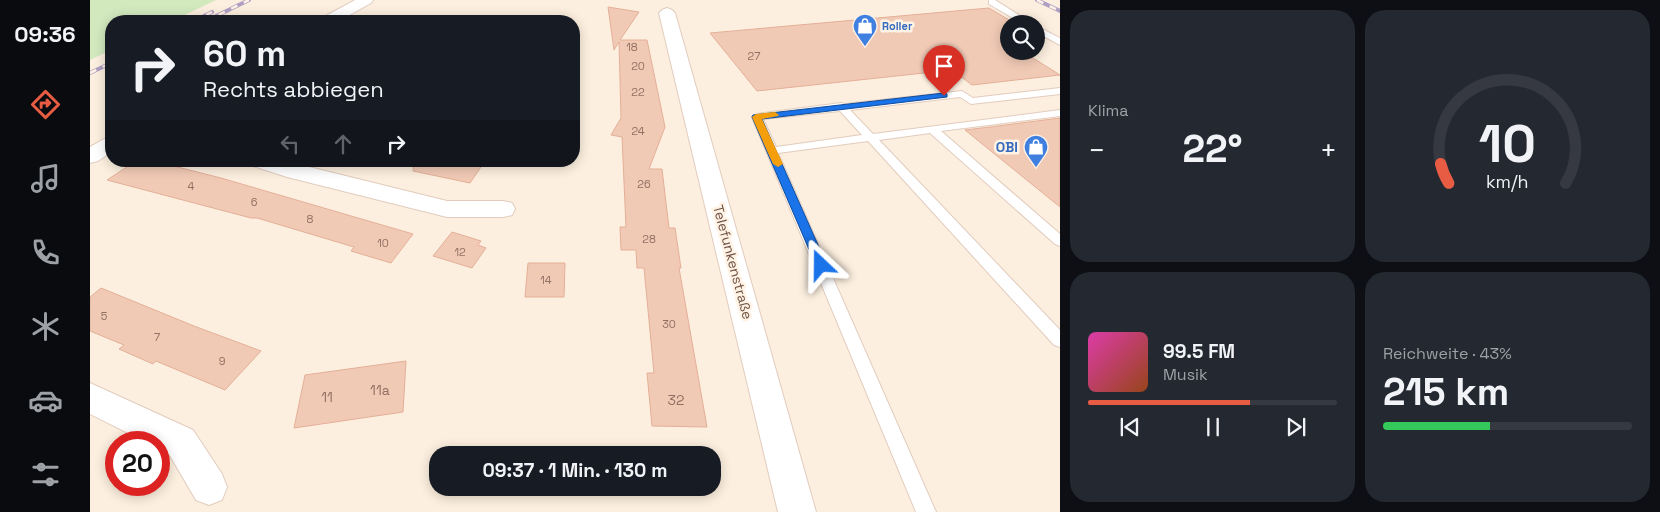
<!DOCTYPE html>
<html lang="de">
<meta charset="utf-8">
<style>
body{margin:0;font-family:"Space Grotesk",sans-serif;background:#242831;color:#f1f3f6;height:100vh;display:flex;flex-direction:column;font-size:19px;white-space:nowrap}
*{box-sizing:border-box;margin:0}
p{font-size:16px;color:#9ea1a6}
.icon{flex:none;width:28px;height:28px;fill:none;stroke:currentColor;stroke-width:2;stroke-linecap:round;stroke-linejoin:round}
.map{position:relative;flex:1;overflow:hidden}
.panel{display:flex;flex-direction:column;gap:10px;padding:10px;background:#0d0f14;width:600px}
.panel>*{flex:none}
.banner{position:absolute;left:15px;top:15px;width:475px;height:152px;border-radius:20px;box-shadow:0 2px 12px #0003;background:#171b24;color:#f1f3f6;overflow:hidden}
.fabs{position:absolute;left:910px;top:15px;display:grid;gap:10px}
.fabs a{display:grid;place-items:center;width:45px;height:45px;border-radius:50%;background:#171b24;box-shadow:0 2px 12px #0003;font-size:25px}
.speed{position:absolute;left:15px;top:431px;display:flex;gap:10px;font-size:25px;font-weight:700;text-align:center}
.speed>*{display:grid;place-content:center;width:65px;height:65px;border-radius:50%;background:#171b24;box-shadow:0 2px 12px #0003;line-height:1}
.speed .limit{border:8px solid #d22;background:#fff;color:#111}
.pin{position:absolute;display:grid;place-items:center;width:42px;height:42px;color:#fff;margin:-51px -21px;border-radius:50% 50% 50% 0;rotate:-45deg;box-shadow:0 0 5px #0007}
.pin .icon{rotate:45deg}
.me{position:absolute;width:55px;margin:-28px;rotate:337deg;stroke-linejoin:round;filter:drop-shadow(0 0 4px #0008)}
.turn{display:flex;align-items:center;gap:18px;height:105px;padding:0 15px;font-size:22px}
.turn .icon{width:65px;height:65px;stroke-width:2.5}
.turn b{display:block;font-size:35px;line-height:42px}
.lanes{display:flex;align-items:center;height:48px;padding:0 15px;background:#0003;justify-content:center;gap:25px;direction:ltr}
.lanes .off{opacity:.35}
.big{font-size:38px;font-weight:700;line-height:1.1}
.panel .tile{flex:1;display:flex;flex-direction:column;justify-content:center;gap:8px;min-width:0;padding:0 18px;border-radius:20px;background:#242831}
.panel .dial{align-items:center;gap:0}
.dial svg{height:130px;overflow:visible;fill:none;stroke:#363941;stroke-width:7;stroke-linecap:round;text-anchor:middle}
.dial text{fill:#f1f3f6;stroke:none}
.song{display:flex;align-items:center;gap:15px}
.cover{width:60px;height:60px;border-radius:8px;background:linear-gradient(135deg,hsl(320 70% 55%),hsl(20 70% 35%))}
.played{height:5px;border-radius:2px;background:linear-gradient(90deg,#e75c43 65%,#363941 65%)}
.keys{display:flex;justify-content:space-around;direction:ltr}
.heat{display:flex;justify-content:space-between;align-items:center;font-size:28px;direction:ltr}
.charge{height:8px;border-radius:4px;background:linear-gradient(90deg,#34c759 43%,#363941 0)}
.panel .tiles{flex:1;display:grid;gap:10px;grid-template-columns:repeat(2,1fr)}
.trip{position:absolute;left:339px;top:446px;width:292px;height:50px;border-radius:20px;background:#171b24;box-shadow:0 2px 12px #0003;font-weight:700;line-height:50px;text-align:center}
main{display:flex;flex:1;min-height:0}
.menu{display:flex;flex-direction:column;width:90px;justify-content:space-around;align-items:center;background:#090b0e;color:#9ea1a6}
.menu .icon{width:35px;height:35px}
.menu .selected{color:#e75c43}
.menu b{font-size:22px;color:#f1f3f6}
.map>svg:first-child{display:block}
</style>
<main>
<nav class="menu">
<b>09:36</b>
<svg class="icon selected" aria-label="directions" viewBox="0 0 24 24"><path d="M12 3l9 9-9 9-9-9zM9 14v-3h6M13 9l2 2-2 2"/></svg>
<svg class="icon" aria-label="music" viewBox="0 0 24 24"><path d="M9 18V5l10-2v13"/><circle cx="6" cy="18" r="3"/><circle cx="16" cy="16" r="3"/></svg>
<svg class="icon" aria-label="phone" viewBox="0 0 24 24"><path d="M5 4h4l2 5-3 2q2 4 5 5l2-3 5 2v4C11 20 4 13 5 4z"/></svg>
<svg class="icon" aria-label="climate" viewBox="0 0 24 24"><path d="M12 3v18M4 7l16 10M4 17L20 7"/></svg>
<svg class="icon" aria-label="car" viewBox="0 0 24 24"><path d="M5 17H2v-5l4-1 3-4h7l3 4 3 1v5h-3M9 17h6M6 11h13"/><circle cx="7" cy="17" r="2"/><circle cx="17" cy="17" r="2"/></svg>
<svg class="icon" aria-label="filters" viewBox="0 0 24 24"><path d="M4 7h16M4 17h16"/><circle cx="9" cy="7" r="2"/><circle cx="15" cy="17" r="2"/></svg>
</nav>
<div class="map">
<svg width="970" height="512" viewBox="0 0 970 512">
<rect width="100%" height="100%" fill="#fcefdf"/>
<path fill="#d2e9be" d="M0,0h126l-44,21h-61v29l-21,10z"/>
<path fill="#f1cab6" stroke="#e4af97" d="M518,7l31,5 -19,28h27l18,87 -16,42h13l7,59h6l6,40h-2l28,159 -55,-1 -5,-53h7l-10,-105h-7l-1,-18h-15l-1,-23h6l-4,-90 -11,-2 10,-17 -2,-76 -5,8z
M899,8l27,16h-7v16h-4l4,3v8h13l38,24 -88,10 -20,-15 -195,21 -47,-58z
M970,118v89l-95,-77 25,-3z
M46,161h18l67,17 192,56 -22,29 -40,-12 3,-4 -97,-29h-6l-144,-38z
M324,161h71l-15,22 -57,-12z
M362,232l29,9 -3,4 8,3 -14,20 -39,-12z
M438,263h37l-1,34h-39z
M11,288l93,38 67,25 -36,39 -69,-29 -3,3 -34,-15 5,-4 -34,-14v-34z
M316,361l-3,51 -109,16 11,-53z"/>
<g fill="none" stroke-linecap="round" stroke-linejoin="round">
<defs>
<path id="lane" d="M899,0h6l38,24h-10l-34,-20z
M946,26l24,12v7l-24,-13z
M970,88v6l-89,10 -11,-7 -110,13 23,24 187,-24v6l-119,15 119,103v12l-5,-2 -125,-111 -51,7 181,190v17l-6,-2 -186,-204 -90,12 158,359h-20l-164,-395 5,-3 84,-11 4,1 117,-13 11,7zM750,111l22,24 -86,12 -13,-28z"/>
<path id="street" d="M265,0h18l-2,3 -32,18h-19l2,-3z
M577,8l5,2 3,3 141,499h-38l-119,-499 3,-3z
M21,137v15l-13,9 -8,2v-16l14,-8z
M160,161h35l162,40h56l9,2 3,6 -3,6 -9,2h-56l-160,-40 -34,-11z
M0,383l103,47 29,44 5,13 -5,13 -13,5 -13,-5 -27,-46 -10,-5v-7h-13l-56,-28z"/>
</defs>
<use href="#lane" stroke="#e2ccbe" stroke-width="2"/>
<use href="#street" stroke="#e2ccbe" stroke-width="2"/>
<use href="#lane" fill="#fff" fill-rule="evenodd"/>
<use href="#street" fill="#fff" fill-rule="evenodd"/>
<defs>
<path id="rail" d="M947,0l23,11
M104,21l18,-9
M116,21l43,-21
M0,73l21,-10"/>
</defs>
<use href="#rail" stroke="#b09fc4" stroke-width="4"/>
<use href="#rail" stroke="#fff3e5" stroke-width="2.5" stroke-dasharray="7" stroke-linecap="butt"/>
</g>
<path fill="#1a73e8" stroke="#114b97" d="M854,93l3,1v3l-185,22 65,146 -2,3h-8l-65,-151 1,-2z"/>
<path fill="#f59e0b" d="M685,112l4,3 -1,1 -16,3 21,45 -5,3 -5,-3 -21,-47 4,-3z"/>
<defs>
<symbol id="shop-pin" viewBox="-11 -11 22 30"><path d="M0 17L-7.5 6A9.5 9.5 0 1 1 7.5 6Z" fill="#3f7fe0" stroke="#fff3e5"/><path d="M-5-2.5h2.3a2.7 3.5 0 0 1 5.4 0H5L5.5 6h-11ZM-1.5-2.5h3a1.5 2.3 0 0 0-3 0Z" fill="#fff"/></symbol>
</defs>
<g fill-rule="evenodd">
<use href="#shop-pin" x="761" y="12" width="28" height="38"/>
<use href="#shop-pin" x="932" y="133" width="28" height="38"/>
</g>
<g text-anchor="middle" stroke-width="5" stroke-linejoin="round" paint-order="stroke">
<g font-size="11" font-weight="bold" fill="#366cbe" stroke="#fff3e5" text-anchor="start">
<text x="792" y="30">Roller</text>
</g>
<g font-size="11" fill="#927163">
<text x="542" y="51">18</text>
<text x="664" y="60">27</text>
<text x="548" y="70">20</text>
<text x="548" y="96">22</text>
<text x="548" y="135">24</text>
<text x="554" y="188">26</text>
<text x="101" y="190">4</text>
<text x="164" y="206">6</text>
<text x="220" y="223">8</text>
<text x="559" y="243">28</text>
<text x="293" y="247">10</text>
<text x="370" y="256">12</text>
<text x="456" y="284">14</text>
<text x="14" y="320">5</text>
<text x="579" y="328">30</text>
<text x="67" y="341">7</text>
<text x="132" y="365">9</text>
</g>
<g font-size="14" font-weight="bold" fill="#366cbe" stroke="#fff3e5" text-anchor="end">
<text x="928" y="152">OBI</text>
</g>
<g font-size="14" fill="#725347" stroke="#fff3e5">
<text transform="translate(643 262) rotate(75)" y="5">Telefunkenstraße</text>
</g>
<g font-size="14" fill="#927163">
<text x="290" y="395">11a</text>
<text x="237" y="402">11</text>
<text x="586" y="405">32</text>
</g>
</g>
</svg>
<div class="fabs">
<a><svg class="icon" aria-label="search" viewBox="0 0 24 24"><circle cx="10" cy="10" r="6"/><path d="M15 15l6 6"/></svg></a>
</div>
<div class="speed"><div class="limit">20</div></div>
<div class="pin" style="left:854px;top:96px;background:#d93025"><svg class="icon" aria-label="arrive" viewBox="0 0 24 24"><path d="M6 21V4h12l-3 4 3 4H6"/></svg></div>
<svg class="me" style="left:731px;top:265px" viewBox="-20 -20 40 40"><path d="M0-17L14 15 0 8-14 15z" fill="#1a73e8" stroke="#fff" stroke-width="4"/></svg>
<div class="trip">09:37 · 1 Min. · 130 m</div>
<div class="banner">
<div class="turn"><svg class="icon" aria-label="right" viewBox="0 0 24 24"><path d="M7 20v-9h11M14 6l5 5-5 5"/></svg><div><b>60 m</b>Rechts abbiegen</div></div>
<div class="lanes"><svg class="icon off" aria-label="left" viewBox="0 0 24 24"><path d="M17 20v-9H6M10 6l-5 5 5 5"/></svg><svg class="icon off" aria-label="ahead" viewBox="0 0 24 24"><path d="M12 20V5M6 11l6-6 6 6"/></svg><svg class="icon" aria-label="right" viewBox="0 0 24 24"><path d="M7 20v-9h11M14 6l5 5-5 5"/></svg></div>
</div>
</div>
<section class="panel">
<div class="tiles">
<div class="tile"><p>Klima</p>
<div class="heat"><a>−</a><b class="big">22°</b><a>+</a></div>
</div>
<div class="tile dial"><svg viewBox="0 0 100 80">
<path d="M14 69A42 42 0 1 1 86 69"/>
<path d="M14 69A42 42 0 0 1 9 57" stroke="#e75c43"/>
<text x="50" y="56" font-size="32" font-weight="700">10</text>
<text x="50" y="72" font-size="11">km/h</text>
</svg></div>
<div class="tile">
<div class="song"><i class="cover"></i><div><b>99.5 FM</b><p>Musik</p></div></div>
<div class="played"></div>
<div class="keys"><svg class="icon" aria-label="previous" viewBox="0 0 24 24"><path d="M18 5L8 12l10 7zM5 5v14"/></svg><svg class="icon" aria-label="pause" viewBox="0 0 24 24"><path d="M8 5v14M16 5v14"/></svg><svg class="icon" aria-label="next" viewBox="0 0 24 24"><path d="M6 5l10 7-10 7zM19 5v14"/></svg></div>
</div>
<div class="tile"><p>Reichweite · 43%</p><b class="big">215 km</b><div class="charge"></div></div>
</div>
</section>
</main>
